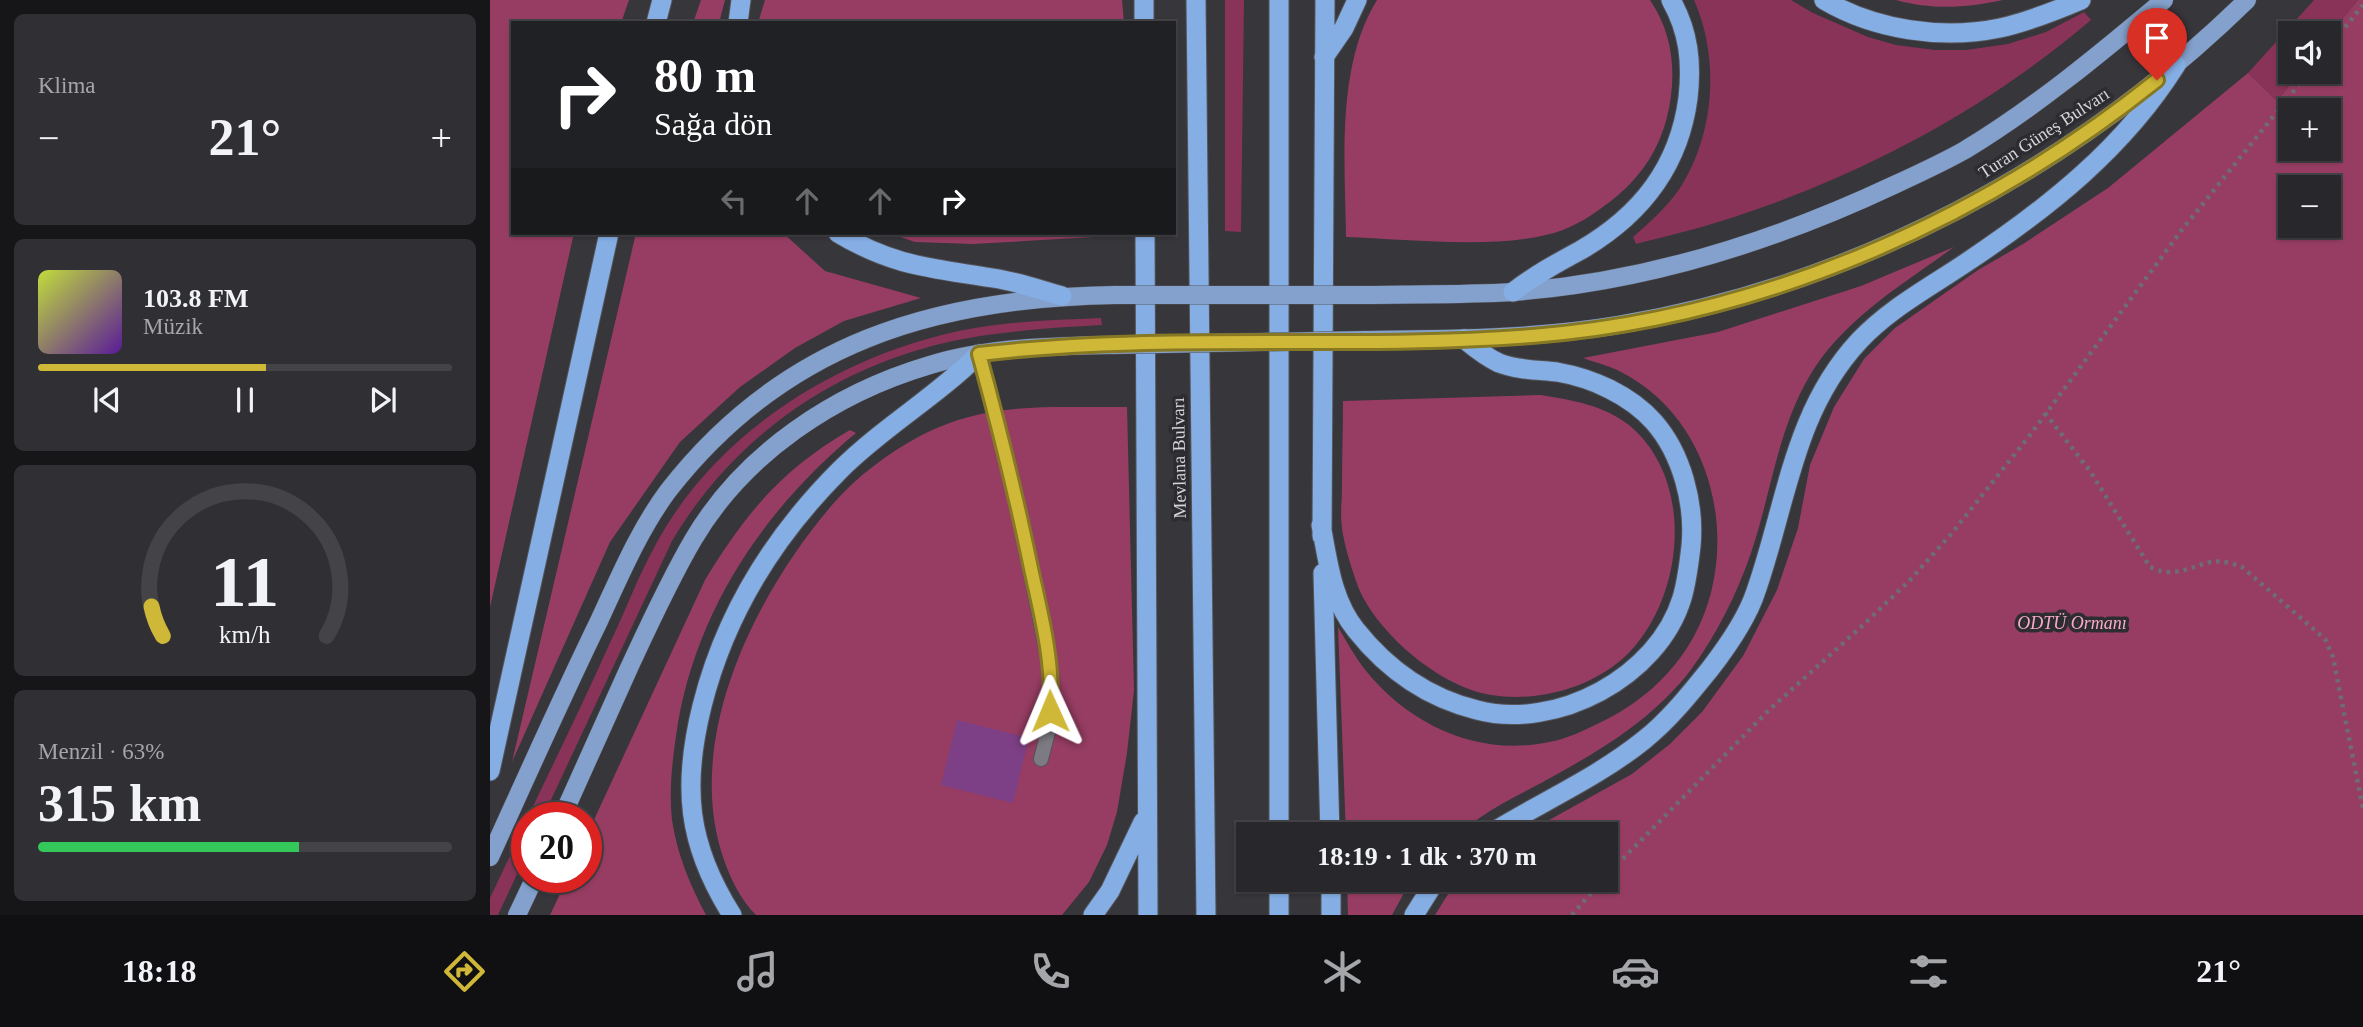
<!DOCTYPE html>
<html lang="tr">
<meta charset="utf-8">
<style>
body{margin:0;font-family:"Times New Roman",serif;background:#303034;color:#f1f3f6;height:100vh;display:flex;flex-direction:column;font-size:26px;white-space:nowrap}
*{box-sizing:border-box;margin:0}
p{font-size:23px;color:#a5a6a9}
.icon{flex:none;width:38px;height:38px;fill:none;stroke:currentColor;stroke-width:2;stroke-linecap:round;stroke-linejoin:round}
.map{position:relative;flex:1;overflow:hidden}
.details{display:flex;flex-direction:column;gap:14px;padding:14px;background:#161618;width:490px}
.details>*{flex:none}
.top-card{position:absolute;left:21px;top:21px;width:665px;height:214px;border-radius:0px;box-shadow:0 2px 5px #0004,0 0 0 2px #444448;background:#202124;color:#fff;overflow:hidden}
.tools{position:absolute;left:1788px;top:21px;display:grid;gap:14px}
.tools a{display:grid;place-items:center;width:63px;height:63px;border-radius:0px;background:#28282c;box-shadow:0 2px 5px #0004,0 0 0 2px #444448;font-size:35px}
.speed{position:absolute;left:21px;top:802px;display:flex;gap:14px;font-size:35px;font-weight:700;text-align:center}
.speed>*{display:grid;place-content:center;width:91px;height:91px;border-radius:50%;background:#28282c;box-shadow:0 2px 5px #0004,0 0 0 2px #444448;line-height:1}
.speed .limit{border:10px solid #d22;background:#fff;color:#111}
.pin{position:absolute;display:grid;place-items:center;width:60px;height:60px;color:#fff;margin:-72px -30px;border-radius:50% 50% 50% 0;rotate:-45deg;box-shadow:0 0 7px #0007}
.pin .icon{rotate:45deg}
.me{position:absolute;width:77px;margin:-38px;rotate:359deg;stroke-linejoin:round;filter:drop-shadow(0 0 5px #0008)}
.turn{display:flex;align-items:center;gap:24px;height:147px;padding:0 28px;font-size:32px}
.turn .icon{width:91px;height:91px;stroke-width:2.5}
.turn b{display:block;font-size:49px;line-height:60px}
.lanes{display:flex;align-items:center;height:66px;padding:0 28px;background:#0003;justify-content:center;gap:35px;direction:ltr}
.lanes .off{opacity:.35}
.big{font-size:52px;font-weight:700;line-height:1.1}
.details .widget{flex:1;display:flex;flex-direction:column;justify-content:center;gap:10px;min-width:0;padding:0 24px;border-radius:10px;background:#303034}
.details .dial{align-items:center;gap:0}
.dial svg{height:182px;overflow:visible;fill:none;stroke:#444448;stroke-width:7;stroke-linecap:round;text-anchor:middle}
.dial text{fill:#f1f3f6;stroke:none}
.song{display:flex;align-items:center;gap:21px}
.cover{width:84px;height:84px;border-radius:10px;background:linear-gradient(135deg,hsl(70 70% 55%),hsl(270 70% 35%))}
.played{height:7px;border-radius:4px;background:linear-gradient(90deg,#cfb837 55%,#444448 55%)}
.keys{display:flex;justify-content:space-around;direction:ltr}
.heat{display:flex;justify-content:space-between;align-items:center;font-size:38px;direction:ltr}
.charge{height:10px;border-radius:5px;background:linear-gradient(90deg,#34c759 63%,#444448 0)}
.trip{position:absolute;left:746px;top:822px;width:382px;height:70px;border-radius:0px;background:#28282c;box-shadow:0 2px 5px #0004,0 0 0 2px #444448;font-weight:700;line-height:70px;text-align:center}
.tabs{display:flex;height:112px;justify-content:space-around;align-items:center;background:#101012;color:#a5a6a9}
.tabs .icon{width:49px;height:49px}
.tabs .current{color:#cfb837}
.tabs b{font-size:32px;color:#f1f3f6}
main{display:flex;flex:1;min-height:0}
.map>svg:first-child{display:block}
</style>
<main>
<section class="details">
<div class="widget"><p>Klima</p>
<div class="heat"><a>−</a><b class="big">21°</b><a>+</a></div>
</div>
<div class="widget">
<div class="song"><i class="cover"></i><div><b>103.8 FM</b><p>Müzik</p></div></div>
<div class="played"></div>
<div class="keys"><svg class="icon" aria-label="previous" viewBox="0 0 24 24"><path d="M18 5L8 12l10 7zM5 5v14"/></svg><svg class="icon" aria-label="pause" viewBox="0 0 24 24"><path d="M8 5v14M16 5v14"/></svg><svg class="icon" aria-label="next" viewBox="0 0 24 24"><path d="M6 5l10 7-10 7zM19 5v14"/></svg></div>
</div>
<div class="widget dial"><svg viewBox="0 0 100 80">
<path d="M14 69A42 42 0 1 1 86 69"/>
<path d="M14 69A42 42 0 0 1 9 56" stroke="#cfb837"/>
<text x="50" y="56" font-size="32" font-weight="700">11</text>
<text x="50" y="72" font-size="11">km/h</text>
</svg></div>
<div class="widget"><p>Menzil · 63%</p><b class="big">315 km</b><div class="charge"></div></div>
</section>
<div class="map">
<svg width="1873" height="915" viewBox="0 0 1873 915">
<rect width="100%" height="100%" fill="#36363b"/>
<path fill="#893358" d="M735,0h19l-3,232 -16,-1z
M1204,0h97l22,13 55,24 28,8 39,5h31l42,-6 38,-12 38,-20 7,8c-105,90 -232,157 -363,199 -30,10 -62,17 -92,25l-3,-7c16,-14 32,-28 45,-46 37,-55 42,-132 16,-191z
M1824,0h44l-29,35v-2h-38v39h9l-23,29 -29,-28z
M611,318l1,7c-41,2 -81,5 -122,11 -129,20 -241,92 -308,205l-129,276h-15c27,-57 55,-114 81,-172 16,-33 29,-69 47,-101 62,-115 188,-191 313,-215 43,-8 88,-9 132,-11z
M37,820v33l-29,62h-8v-17z"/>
<path fill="#973d63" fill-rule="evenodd" d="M0,0h139l-8,23h-108v210h61l-84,374z
M211,0h24l-6,23h-26z
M275,0h357l2,23h-366z
M887,0h273c24,35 27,77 17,117 -8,32 -25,58 -50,79 -17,14 -34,26 -54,34 -58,21 -154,9 -217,7 -1,-75 -10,-171 31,-237z
M1406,0h107c-37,8 -71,10 -107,0z
M1868,0h5v915h-928l15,-24 13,-11h142v-45h-83l110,-61 38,-30 32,-32 41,-56 34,-66 21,-62 12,-63 24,-58 30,-48 31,-31 83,-58 45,-26 85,-56 140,-115 29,28 23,-29h29v-37zM1801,110h38v39h-38zM1801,187h38v39h-38z
M146,233h147l42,38 96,27 -77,23 -49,27 -55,39 -60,55 -70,100 -98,220z
M399,233h238l1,2 -155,9 -58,-2z
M1464,247c-52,38 -112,73 -145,130 -32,55 -38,117 -58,176 -14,41 -35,83 -61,118 -39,50 -92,81 -147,111 -30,16 -60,30 -85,53h-112l-8,-208c9,15 18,32 29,45 44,54 113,85 182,70 17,-3 34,-11 50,-19 39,-18 74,-48 95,-87 48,-88 21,-215 -71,-263 -12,-7 -27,-10 -40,-15l135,-26 143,-46z
M1051,395c31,5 62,10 88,30 64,53 56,162 6,221 -34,40 -94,57 -144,49 -50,-8 -112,-60 -132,-106 -6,-16 -15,-44 -17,-61 -2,-13 0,-28 0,-42 0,-28 1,-56 1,-85z
M637,407l7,283 -7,63 -10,59 -10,33 -18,37 -27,33h-306c-15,-15 -25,-35 -32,-55 -42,-120 31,-265 108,-355 24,-28 56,-52 88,-69 67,-36 134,-28 207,-29z
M360,430l6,3c-93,77 -163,181 -180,303 -4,27 -7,56 -4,84 5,34 18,65 34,95h-156l18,-38h18v-40l119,-257c41,-67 76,-110 145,-150z
M857,880h67l-10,13 -12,22h-44z"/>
<path fill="#7d3f85" d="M467,720l72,18 -16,65 -72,-18z"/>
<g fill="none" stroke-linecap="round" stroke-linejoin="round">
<defs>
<path id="service" d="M489,354l33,125 36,179 4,35 -3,35 -8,31"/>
<path id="primary" d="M874,295c50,-1 100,0 149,-3 131,-10 262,-51 381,-107 24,-11 48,-22 71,-35 71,-43 136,-97 199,-150
M875,340c84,-1 169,-1 253,-15 238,-40 457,-157 629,-325
M72,817c22,-50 45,-99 67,-149 20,-43 40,-87 64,-128 51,-87 142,-147 237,-175 58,-18 123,-19 183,-20
M0,857c36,-79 71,-158 109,-236 20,-43 40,-91 69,-130 115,-148 267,-193 447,-196
M27,915l18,-38"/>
<path id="trunk" d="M654,0v23
M706,0l10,915
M1334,0c51,30 118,40 176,28 27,-6 55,-17 81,-28
M166,23l6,-23
M248,23l3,-23
M834,57l20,-29 13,-28
M348,233c58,35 97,35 161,46 21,4 42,11 63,17
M655,233l3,682
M1023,292c22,-17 44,-29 68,-42 60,-35 98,-83 107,-152 4,-35 1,-66 -17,-98
M831,525c7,36 11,76 35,105 31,39 72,68 121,80 79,21 181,-33 205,-112 5,-17 7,-34 9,-52 4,-42 -9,-92 -37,-124 -24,-27 -62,-44 -97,-50 -19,-2 -40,-2 -58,-9 -13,-6 -23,-14 -35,-24
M832,536l3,-536
M833,573l7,262
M0,771l119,-538
M789,835v-835
M998,835c51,-32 109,-57 156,-95 25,-20 45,-45 66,-71 17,-22 37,-50 46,-78 31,-88 37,-179 103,-250 31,-33 71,-54 108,-79 81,-54 157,-114 209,-197
M841,880v35
M242,915c-45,-71 -50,-129 -30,-209 23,-92 71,-169 138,-236 43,-43 96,-73 139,-116
M603,915l17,-24 33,-69
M789,915v-35
M924,915l22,-35"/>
</defs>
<use href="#service" stroke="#545459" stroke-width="16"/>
<use href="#primary" stroke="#545459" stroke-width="19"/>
<use href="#trunk" stroke="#545459" stroke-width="21"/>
<path stroke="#6d6d72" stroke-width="4.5" stroke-dasharray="3.5 5" stroke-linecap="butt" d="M1839,47l34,-42
M1555,413l45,58 60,96c5,2 11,5 16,5 32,1 39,-20 76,-5l83,72 8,18 30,152
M1115,877l164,-167 92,-83 49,-47 42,-47 78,-98 151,-204 128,-159
M1082,915l30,-35"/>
<use href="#service" stroke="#7c7b82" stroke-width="14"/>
<use href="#primary" stroke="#83a1cc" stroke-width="18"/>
<use href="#trunk" stroke="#85aee4" stroke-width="19"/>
<defs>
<path id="primary-bridge" d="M625,295h249
M623,345l252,-5"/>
</defs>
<use href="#primary-bridge" stroke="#545459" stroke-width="19" stroke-linecap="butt"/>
<use href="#primary-bridge" stroke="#83a1cc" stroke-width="18"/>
</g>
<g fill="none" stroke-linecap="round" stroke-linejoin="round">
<defs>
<path id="route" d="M560,711c4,-46 -8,-93 -18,-138 -15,-73 -33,-146 -53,-219 183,-22 369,-4 553,-18 228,-18 448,-114 625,-256"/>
</defs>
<use href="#route" stroke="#877824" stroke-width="18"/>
<use href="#route" stroke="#cfb837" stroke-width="12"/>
</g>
<g text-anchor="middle" stroke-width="7" stroke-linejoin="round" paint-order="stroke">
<g font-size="18" fill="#d5d5d9" stroke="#2c2c31">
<text transform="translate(1554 133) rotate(-33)" y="6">Turan Güneş Bulvarı</text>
<text transform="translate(689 458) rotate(-91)" y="6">Mevlana Bulvarı</text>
</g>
<g font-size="18" font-style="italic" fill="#f7abc6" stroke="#2c2c31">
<text x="1582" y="629">ODTÜ Ormanı</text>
</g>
</g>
</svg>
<div class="tools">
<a><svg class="icon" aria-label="sound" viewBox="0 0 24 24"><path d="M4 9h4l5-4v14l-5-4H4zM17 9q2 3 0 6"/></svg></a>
<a>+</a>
<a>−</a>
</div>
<div class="speed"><div class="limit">20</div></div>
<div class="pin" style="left:1667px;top:80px;background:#d93025"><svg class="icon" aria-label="arrive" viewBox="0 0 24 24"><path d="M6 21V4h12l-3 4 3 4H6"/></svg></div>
<svg class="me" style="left:560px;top:711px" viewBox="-20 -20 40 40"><path d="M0-17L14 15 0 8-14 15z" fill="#cfb837" stroke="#fff" stroke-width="4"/></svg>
<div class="trip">18:19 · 1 dk · 370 m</div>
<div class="top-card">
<div class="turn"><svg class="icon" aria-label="right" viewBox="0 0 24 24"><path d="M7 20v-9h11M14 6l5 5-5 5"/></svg><div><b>80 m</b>Sağa dön</div></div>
<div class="lanes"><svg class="icon off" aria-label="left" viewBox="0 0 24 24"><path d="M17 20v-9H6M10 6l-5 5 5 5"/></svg><svg class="icon off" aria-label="ahead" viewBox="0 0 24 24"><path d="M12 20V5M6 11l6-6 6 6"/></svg><svg class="icon off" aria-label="ahead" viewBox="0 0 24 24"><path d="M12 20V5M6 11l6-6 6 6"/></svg><svg class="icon" aria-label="right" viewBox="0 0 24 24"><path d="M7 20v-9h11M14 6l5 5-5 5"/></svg></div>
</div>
</div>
</main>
<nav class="tabs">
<b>18:18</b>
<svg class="icon current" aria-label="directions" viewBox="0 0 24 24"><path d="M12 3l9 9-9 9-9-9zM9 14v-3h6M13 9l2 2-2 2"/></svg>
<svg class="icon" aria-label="music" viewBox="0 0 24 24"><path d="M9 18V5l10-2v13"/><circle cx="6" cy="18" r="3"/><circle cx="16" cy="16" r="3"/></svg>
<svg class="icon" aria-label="phone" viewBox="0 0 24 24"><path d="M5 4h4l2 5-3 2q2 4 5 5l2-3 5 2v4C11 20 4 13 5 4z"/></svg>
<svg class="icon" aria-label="climate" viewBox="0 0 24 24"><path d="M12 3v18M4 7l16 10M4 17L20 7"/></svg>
<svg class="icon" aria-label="car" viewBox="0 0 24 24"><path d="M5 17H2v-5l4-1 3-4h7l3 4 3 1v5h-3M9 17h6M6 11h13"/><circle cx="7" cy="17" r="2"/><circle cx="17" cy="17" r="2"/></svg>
<svg class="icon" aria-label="filters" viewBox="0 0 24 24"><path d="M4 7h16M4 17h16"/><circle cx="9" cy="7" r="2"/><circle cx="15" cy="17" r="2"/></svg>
<b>21°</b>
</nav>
